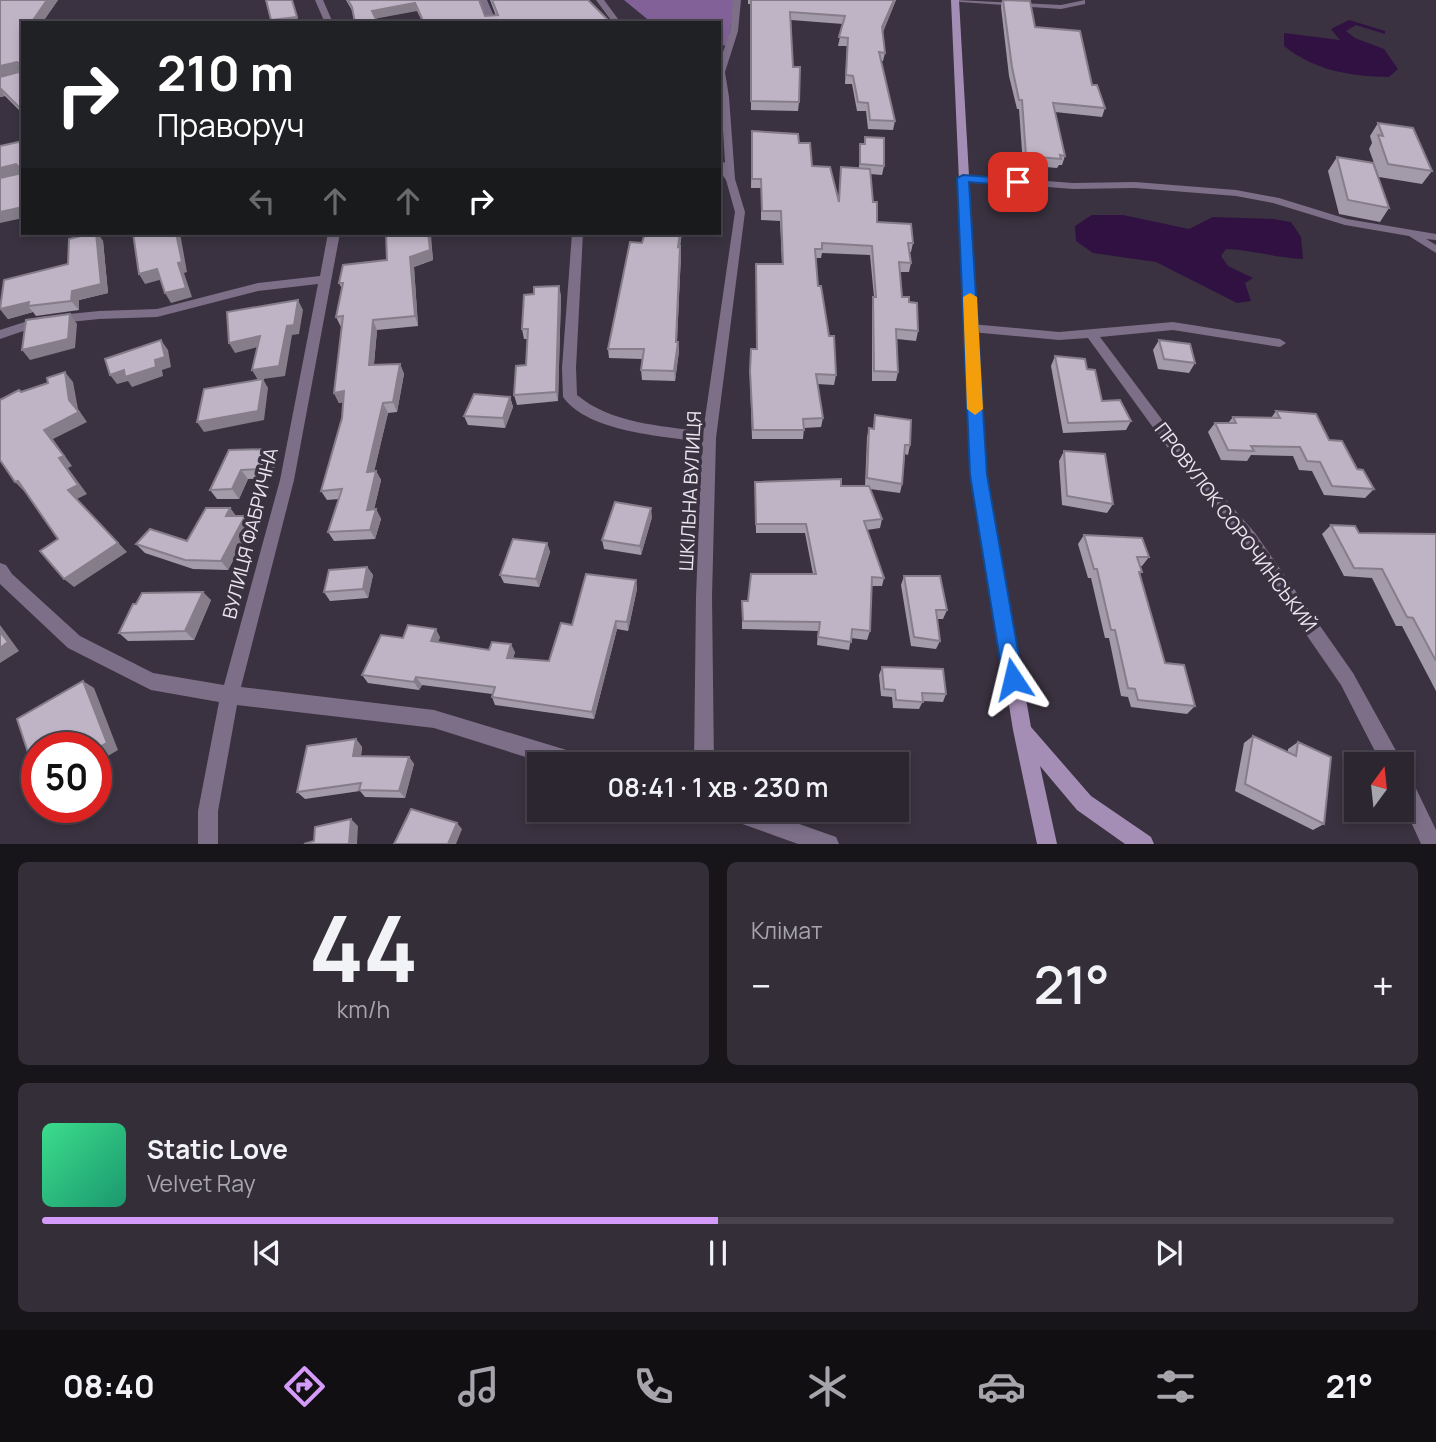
<!DOCTYPE html>
<html lang="uk">
<meta charset="utf-8">
<style>
body{margin:0;font-family:Manrope,sans-serif;background:#342e38;color:#f1f3f6;height:100vh;display:flex;flex-direction:column;font-size:26px;white-space:nowrap}
*{box-sizing:border-box;margin:0}
p{font-size:23px;color:#a6a5ab}
.icon{flex:none;width:38px;height:38px;fill:none;stroke:currentColor;stroke-width:2;stroke-linecap:round;stroke-linejoin:round}
.map{position:relative;height:844px;overflow:hidden}
.side{display:flex;flex-direction:column;gap:18px;padding:18px;background:#18151a;flex:1}
.side>*{flex:none}
.guide{position:absolute;left:21px;top:21px;width:700px;height:214px;border-radius:0px;box-shadow:0 4px 10px #0003,0 0 0 2px #48434c;background:#202124;color:#fff;overflow:hidden}
.needle{width:46px;rotate:15deg}
.fabs{position:absolute;left:1344px;top:752px;display:grid;gap:14px}
.fabs a{display:grid;place-items:center;width:70px;height:70px;border-radius:0px;background:#2c2630;box-shadow:0 4px 10px #0003,0 0 0 2px #48434c;font-size:35px}
.speed{position:absolute;left:21px;top:732px;display:flex;gap:14px;font-size:35px;font-weight:700;text-align:center}
.speed>*{display:grid;place-content:center;width:91px;height:91px;border-radius:50%;background:#2c2630;box-shadow:0 4px 10px #0003,0 0 0 2px #48434c;line-height:1}
.speed .limit{border:10px solid #d22;background:#fff;color:#111}
.pin{position:absolute;display:grid;place-items:center;width:60px;height:60px;color:#fff;margin:-30px;border-radius:14px;box-shadow:0 4px 10px #0006}
.me{position:absolute;width:77px;margin:-38px;rotate:350deg;stroke-linejoin:round;filter:drop-shadow(0 0 5px #0008)}
.turn{display:flex;align-items:center;gap:24px;height:147px;padding:0 21px;font-size:32px}
.turn .icon{width:91px;height:91px;stroke-width:2.5}
.turn b{display:block;font-size:49px;line-height:60px}
.lanes{display:flex;align-items:center;height:66px;padding:0 21px;background:#0003;justify-content:center;gap:35px;direction:ltr}
.lanes .off{opacity:.35}
.big{font-size:52px;font-weight:600;line-height:1.1}
.side .widget{flex:1;display:flex;flex-direction:column;justify-content:center;gap:10px;min-width:0;padding:0 24px;border-radius:10px;background:#342e38}
.side .dial{align-items:center;gap:0}
.dial b{font-size:91px;line-height:1}
.song{display:flex;align-items:center;gap:21px}
.cover{width:84px;height:84px;border-radius:10px;background:linear-gradient(135deg,hsl(150 70% 55%),hsl(160 70% 35%))}
.played{height:7px;border-radius:4px;background:linear-gradient(90deg,#d59bfa 50%,#48434c 50%)}
.keys{display:flex;justify-content:space-around;direction:ltr}
.heat{display:flex;justify-content:space-between;align-items:center;font-size:38px;direction:ltr}
.side .tiles{flex:1;display:grid;gap:18px;grid-template-columns:1fr 1fr}
.widget:last-child{grid-column:span 2}
.trip{position:absolute;left:527px;top:752px;width:382px;height:70px;border-radius:0px;background:#2c2630;box-shadow:0 4px 10px #0003,0 0 0 2px #48434c;font-weight:600;line-height:70px;text-align:center}
.tab-bar{display:flex;height:112px;justify-content:space-around;align-items:center;background:#120f13;color:#a6a5ab}
.tab-bar .icon{width:49px;height:49px}
.tab-bar .selected{color:#d59bfa}
.tab-bar b{font-size:32px;color:#f1f3f6}
.map>svg:first-child{display:block}
</style>
<div class="map">
<svg width="1436" height="844" viewBox="0 0 1436 844">
<rect width="100%" height="100%" fill="#3a3240"/>
<path fill="#826198" d="M624,0h110l-6,45 -9,1v-23h-67z"/>
<path fill="#301142" d="M1349,20l36,11v3l-29,-9 -10,6 9,7 29,11 14,20 -9,8c-40,-1 -73,-6 -105,-31v-13l56,7 -9,-11z
M1092,215h31l66,14 24,-12 60,2 18,3 10,15 2,22c-26,-1 -50,-9 -77,-10l-5,7 7,10 25,12 -8,5 6,18 -14,2 -81,-41 -63,-9 -17,-12 -1,-15z"/>
<g fill="none" stroke-linecap="round" stroke-linejoin="round">
<path fill="#7d6f88" fill-rule="evenodd" d="M315,0h8l10,23h-8z
M479,0h8l10,23h-8z
M596,0h8l17,23h-8z
M733,0h8l-3,31 -13,41 4,25 6,82 10,33 -29,226 -4,159 2,168h-20l2,-168 6,-155c-40,-6 -114,-10 -139,-45l-1,-29 10,-135h11l-7,135 1,27c35,29 82,30 126,37l32,-220 -9,-32 -7,-10v-11l6,4 -6,-99 11,-33z
M956,0l105,5 24,-5v4l-24,5 -101,-7z
M190,21h4l1,2h-9z
M963,175l110,8 62,-1 101,8 43,8 68,21 89,15v6l-10,-1 10,6v8l-27,-17 -64,-11 -72,-22 -37,-7 -101,-8 -62,1 -114,-9v-4z
M328,233h12l-46,247 -53,207 193,23 149,45 7,3 3,7h-42l-117,-37 -197,-23 -19,106v33h-20v-33l21,-109 -68,-12 -83,-42 -68,-64v-21l6,2 6,9 68,62 73,37 71,12 56,-205 38,-196 -60,7 -101,26 -58,2 -58,6 -41,14v-9l40,-13 59,-6 58,-2 101,-26 62,-7z
M1173,322l107,17 6,4 -6,4 -107,-17 -73,7 99,132 56,64 98,140 47,85 3,7 -1,2v-2h-20l-41,-80 -98,-142 -54,-66 -101,-139 -29,2 -88,-8 -6,-4 6,-4 88,8z
M1402,771l7,3 27,56v14h-15l-19,-42z
M720,810h40l76,27 3,7h-41l-75,-27z"/>
<path fill="#a58eb5" fill-rule="evenodd" d="M951,0h8l27,475 45,252 60,69 60,41 3,7h-29l-48,-34 -37,-44 17,78h-20l-24,-114 -41,-255z"/>
</g>
<path fill="#a39ba9" d="M0,0h58l-16,23h-19v91l-18,-18 -5,1v-20l20,-6 -20,5z
M346,0h133l6,16h11l-6,-16h98l23,23h-188l-6,-12 -64,1z
M748,0h148l-13,32 2,21 -2,8h-2l14,60 -2,9 -25,-1 -2,-18h-9l-5,-27h-7l2,-38h-9l5,-22 -52,-4 2,47 6,35 -1,9 -47,-1v-106h-3z
M1002,0l33,27 57,58 13,23 -3,9 -47,-5 10,44 -3,9h-3l-2,3 -34,-3 -4,-56h-2l-8,-33 -8,-69z
M1378,123l54,48 -10,13 -43,-7 -10,-28 3,-6 -2,-7z
M752,131l47,12 13,23 27,34 2,-33 18,1 1,-24h4l1,-7 19,29 -2,9 -12,-1 3,28 4,20 36,21 -2,9h-2l2,11 -2,9h-9l2,25 7,5 9,29 -2,10 -19,-2 1,33 -2,9h-24v-74l2,-10 -4,-42 -48,-2 -1,5h-5l2,28 18,89 -2,10 -17,-1 6,34 -2,9 -17,1 -1,11h-51l-2,-59 1,-31h6l-1,-75 26,-10 -2,-43 -19,-1v-32h-10z
M1337,157l52,51 -9,14 -41,-8 -11,-43z
M97,233l6,8 5,52 -29,7v10l-43,6 -3,-4 -25,7 -8,-10 68,-45z
M358,233h72l3,27 -19,7 4,59 -41,4 -3,34h26l4,10 -7,38 -9,1 -14,58h2l5,9 -7,29h2l5,10 -6,20 -41,2 -6,-9 11,-33 -12,1 -6,-9 21,-73 1,-16 -4,1 -5,-10 8,-67 -1,1 -5,-10 6,-28 -3,-6 48,-23 -1,-25 -26,2z
M682,233l-2,13 1,9 -4,87h1l1,9 -4,30 -33,-1 -1,-10 1,-11 -33,-1 -1,-9 34,-106z
M561,295l-3,106 -41,4 -3,-10 12,-30 1,-26h-3l-2,-10z
M1159,340l36,23 -6,10 -31,-4 -5,-19z
M1055,356l32,13 15,32 29,20 -5,9 -63,3 -12,-67z
M510,397l3,10 -8,21 -37,-3 -4,-9z
M1276,411l53,29 28,29 17,20 -9,9 -41,-3 -12,-24 -13,-1 -6,-14 -42,-1 -4,6 -26,-1 -13,-28 7,-9h13l5,-6 38,1z
M875,415l35,30 -2,10 -3,-1 -3,30 -2,9 -30,-4 12,30 -2,9 -13,2 17,48 -2,8h-11l-1,45 -3,9 -16,-2 -2,12 -32,-5 1,-14 -76,-2v-28h6l65,-27 -8,-41h-49l-1,-51 86,4h24l2,-49 2,-9 4,1z
M229,450l49,9 -8,19 -22,1 -9,20h-22l-7,-9z
M1064,451l49,53 -6,9 -45,-8 -3,-44z
M230,508l6,8 16,9 -24,45 -35,-1 -48,-16 -9,-9 51,-3z
M652,517l-11,38 -37,-6 -2,-9z
M1331,525l28,8 77,1v157l-34,-65h-6l-24,-48 -28,-2 -22,-42z
M1084,535l65,22 -7,9h-2l2,6 -2,2 25,89 30,43 -8,8 -56,-7 -3,-10 -7,-1 -12,-58h-4l-14,-60h-3l-10,-34z
M547,543l3,9 -11,35 -35,-4 -4,-8z
M367,567l6,8 -5,23 -38,3 -6,-9z
M904,576l43,34 -4,9h-6l3,22 -4,8 -25,-3 -10,-61z
M636,580l1,9 -9,42 -11,-2 -23,90 -99,-14 -3,-8v-3l-70,-9 -3,5 -51,-7 -6,-8 41,-37 37,-1 -2,5 51,8 26,2 -2,6 36,3 23,-36z
M211,600l-17,40 -66,1 -9,-8z
M882,667l64,27 -3,8 -20,-1 -4,8 -26,-1 -1,-11 -11,-1 -2,-21z
M1253,736l35,16v-3l10,-7 26,82 -11,6 -78,-39 9,-48z
M356,739l6,8 -1,9 48,1 5,7 -9,34 -40,-1 -5,-6 -55,8 -8,-7z"/>
<path fill="#857e8a" d="M47,0h11l-16,23h-11z
M292,0l7,23h-27l-1,-3z
M894,0h2l-15,36 1,-9z
M415,3l2,8 -43,8 -2,-8z
M17,62l5,8 -22,6v-10z
M0,88l5,8 -5,1z
M16,164l7,9 -23,6v-11z
M23,207v11l-23,5v-11z
M97,233l6,8 5,52 -29,7v10l-8,-9 1,-10z
M176,233h4l7,39 -3,1 8,24 -21,6 -6,-10 13,-30z
M428,233h2l1,2 2,25 -19,7 4,59 -3,-10 -5,-59z
M680,233h2l-4,23v-9z
M680,246l1,9 -5,96v-9z
M157,269l6,10 -18,5 -6,-10z
M559,286l2,9 -3,106 -2,-9z
M298,300l5,10 -4,24 -7,1 -7,41 -22,3 5,9 -4,32 -60,12 -7,-10 61,-42 -6,-10 35,-44z
M29,302l-1,4 5,6 -25,7 -8,-10z
M70,314l7,10 -2,24 -45,12 -8,-10z
M373,320l4,10 -4,44 -4,-9z
M260,336l5,9 -30,8 -6,-10z
M161,340l7,10 3,17 -9,3 1,6 -31,11 -4,-6 -11,3 -7,-9 45,-15z
M678,342l1,9 -4,30 -1,-10z
M400,364l4,10 -7,38 -4,-10z
M65,372l8,10 5,27 9,13 -34,17 19,27 -4,2 19,26 -10,5 50,53 -53,35 -10,-8 4,-89 -9,-32 -15,-28 25,-30z
M344,391l5,10 -10,2 -5,-10z
M510,397l3,10 -8,21 -2,-10z
M383,403l5,10 -16,68 -5,-9z
M272,449l6,10 -8,19 -7,-9z
M241,470l7,9 -9,20 -7,-10z
M376,471l5,9 -9,39 -5,-9z
M18,481l10,9 -3,2 -10,-10z
M230,508l7,10 -11,-2z
M651,508l1,9 -11,38 -1,-9z
M376,509l5,10 -6,20 -5,-9z
M245,516l7,9 -24,45 -7,-9z
M547,543l3,9 -11,35 -3,-8z
M367,567l6,8 -5,23 -5,-9z
M636,580l1,9 -9,42 -1,-9z
M203,592l8,8 -17,40 -9,-9z
M616,621l1,8 -23,90 -2,-7z
M0,625l19,26 -19,12z
M436,629l4,8 -4,12 -5,-8z
M511,644l4,8 -4,14 -4,-8z
M416,677l6,8 -3,5 -5,-8z
M83,681l11,7 24,62 -22,13v-14z
M356,739l6,8 -2,16 -7,-7z
M409,757l5,7 -9,34 -6,-7z
M351,819l7,7 -1,18h-8z
M457,823l5,6 -6,15h-8z"/>
<path fill="#beb4c5" stroke="#857e8a" stroke-width="2" d="M0,0h47l-16,23h-8v88l-23,-23v-11l19,-5 1,-8 -3,-2 -17,4z
M266,0h26l5,17 -26,3z
M348,0h131l6,16 13,-1 -6,-15h96l23,23h-187l-9,-20 -43,8 6,12h-23l-3,-16z
M751,0h143l-12,27 3,26 -6,-1 16,69 -25,-1 -2,-17 -10,-1 -5,-26 -7,-1 2,-37 -9,-1 6,-21 -55,-4 3,55h7l-1,35 -48,-1z
M1003,0l27,1 5,26 45,4 12,54h5l8,23 -52,-5 12,53 -5,-1 1,4 -35,-3 -4,-56h-3l-7,-33z
M1378,123l35,5 19,43 -44,-7 -10,-29 5,1z
M752,131l46,3 1,9h11l2,23 18,1 9,35 2,-35 29,2 3,33h4v20l34,2 2,19h-5l3,20 -12,-1 3,35h7v5l8,1 1,28 -22,-2 2,43 -24,-1 -1,-74h3l-4,-51 -50,-3v6h-7l3,37h3l8,50h5l2,39 -20,-1 7,44 -20,1 1,11h-51l-3,-59 1,-22h6l-1,-85h27l-2,-53h-19l-1,-32h-9z
M865,137l19,1v28l-24,-2v-20h5z
M23,141v66l-23,5v-34l18,-4 1,-7 -3,-3 -16,4v-22z
M1337,157l36,6 16,45 -41,-8z
M93,233h3l5,51 -29,7 -1,10 -43,5 1,-4 -29,7 4,-29 64,-16 1,-25z
M133,233h43l6,29 -4,1 8,25 -21,5 -8,-24 -18,5z
M386,233h42l2,17 -20,7 5,59 -42,4 -4,45 31,-1 -7,38 -10,1 -16,69 9,-1 -9,39 9,-1 -6,21 -42,2 14,-43 -21,2 21,-73 2,-27 -10,2 9,-77 -7,1 7,-34h-4l4,-18 44,-5z
M645,233h35l-2,14 2,-1 -4,96h2l-4,29 -33,-1 3,-21h-36l22,-107 12,1z
M559,286l-3,106 -42,3 2,-29 10,-1 2,-36h-6l2,-34 10,-1v-7z
M298,300l-4,25 -7,1 -8,40 -27,4 8,-34 -31,7 -2,-31z
M70,314l-2,25 -46,11 4,-30z
M161,340l4,17 -10,3 1,7 -31,10 -1,-7 -14,5 -5,-16z
M1159,340l31,4 5,19 -31,-4z
M1055,356l30,3 2,10 8,1 7,31 18,-1 11,21 -63,2z
M65,372l4,28 10,12 -35,18 20,26 -5,2 19,27 -10,5 50,53 -54,36 -24,-28 18,-12 -40,-58 -3,1 -15,-22v-60l19,-10 2,2 27,-9 -1,-5z
M263,379l-5,32 -61,11 7,-33z
M474,394l36,3 -7,21 -39,-2z
M1276,411l40,3 13,26 13,1 15,28 6,1 11,19 -42,-3 -12,-24 -13,-1 -7,-14 -49,-1 3,5 -26,-1 -13,-27h21l-3,-6 47,1z
M875,415l36,5 -1,25h-5l-3,39 -35,-6 2,-50 5,1z
M272,449l-9,20 -22,1 -9,19 -22,1 19,-40z
M1064,451l41,3 8,50 -46,-8z
M841,479v7h28l13,33 -18,2 20,57 -12,-1 -2,54 -18,-2 -1,13 -33,-5 2,-15 -77,-1 -1,-20h6l3,-27h65l-10,-50h-50l-1,-42z
M615,502l36,6 -11,38 -38,-6z
M206,508h24l-4,8h19l-24,45 -36,-1 -49,-16 14,-15 37,12z
M1331,525l24,1 4,7 77,1v127l-23,-43 -6,-1 -25,-48 -28,-1z
M1084,535l58,3 7,19h-12l5,15h-3l26,91 19,2 11,41 -57,-6 -3,-11 -7,-1 -13,-58h-4l-14,-61h-3z
M513,539l34,4 -11,36 -36,-4z
M367,567l-4,22 -39,3 5,-22z
M586,574l50,6 -9,42 -11,-1 -24,91 -100,-15 3,-10 -79,-10 -2,5 -52,-7 19,-40 22,3 5,-13 28,4 -5,12 58,9 3,-8 19,2 -4,14 42,3 12,-38 11,2z
M904,576h36l7,34h-11l4,31 -26,-4z
M203,592l-18,39 -66,2 14,-29h3l6,-11z
M0,632l8,10 -8,6z
M882,667l61,2 3,25 -24,-1 1,9 -27,-2 -1,-10 -11,-1z
M83,681l24,62 -11,6v-2h-59v33l-20,-61z
M1253,736l43,20 2,-14 33,15 -7,67 -79,-40z
M356,739l-3,17 56,1 -10,34 -40,-1 2,-7 -64,9 10,-46z
M411,809l46,14 -9,21h-54z
M351,819l-2,25h-45l10,-3 1,-14z"/>
<path fill="#1a73e8" stroke="#114b97" stroke-width="2" d="M963,175l55,4 6,3 -6,4 -49,-4 18,293 36,204 -3,7 -7,3 -7,-3 -3,-7 -33,-204 -13,-297z"/>
<path fill="#f59e0b" d="M970,293l7,4 6,112 -8,6 -8,-6 -4,-112z"/>
<g text-anchor="middle" stroke-width="7" stroke-linejoin="round" paint-order="stroke">
<g font-size="19" fill="#eae5ee" stroke="#3a3240">
<text transform="translate(690 491) rotate(-87)" y="7">ШКІЛЬНА ВУЛИЦЯ</text>
<text transform="translate(1236 527) rotate(53)" y="7">ПРОВУЛОК СОРОЧИНСЬКИЙ</text>
<text transform="translate(250 533) rotate(-76)" y="7">ВУЛИЦЯ ФАБРИЧНА</text>
</g>
</g>
</svg>
<div class="fabs">
<a><svg class="needle" viewBox="-14 -14 28 28"><path d="M0-13l5 13h-10z" fill="#e53935"/><path d="M0 13l5-13h-10z" fill="#a6a5ab"/></svg></a>
</div>
<div class="speed"><div class="limit">50</div></div>
<div class="pin" style="left:1018px;top:182px;background:#d93025"><svg class="icon" aria-label="arrive" viewBox="0 0 24 24"><path d="M6 21V4h12l-3 4 3 4H6"/></svg></div>
<svg class="me" style="left:1013px;top:679px" viewBox="-20 -20 40 40"><path d="M0-17L14 15 0 8-14 15z" fill="#1a73e8" stroke="#fff" stroke-width="4"/></svg>
<div class="trip">08:41 · 1 хв · 230 m</div>
<div class="guide">
<div class="turn"><svg class="icon" aria-label="right" viewBox="0 0 24 24"><path d="M7 20v-9h11M14 6l5 5-5 5"/></svg><div><b>210 m</b>Праворуч</div></div>
<div class="lanes"><svg class="icon off" aria-label="left" viewBox="0 0 24 24"><path d="M17 20v-9H6M10 6l-5 5 5 5"/></svg><svg class="icon off" aria-label="ahead" viewBox="0 0 24 24"><path d="M12 20V5M6 11l6-6 6 6"/></svg><svg class="icon off" aria-label="ahead" viewBox="0 0 24 24"><path d="M12 20V5M6 11l6-6 6 6"/></svg><svg class="icon" aria-label="right" viewBox="0 0 24 24"><path d="M7 20v-9h11M14 6l5 5-5 5"/></svg></div>
</div>
</div>
<section class="side">
<div class="tiles">
<div class="widget dial"><b>44</b><p>km/h</p></div>
<div class="widget"><p>Клімат</p>
<div class="heat"><a>−</a><b class="big">21°</b><a>+</a></div>
</div>
<div class="widget">
<div class="song"><i class="cover"></i><div><b>Static Love</b><p>Velvet Ray</p></div></div>
<div class="played"></div>
<div class="keys"><svg class="icon" aria-label="previous" viewBox="0 0 24 24"><path d="M18 5L8 12l10 7zM5 5v14"/></svg><svg class="icon" aria-label="pause" viewBox="0 0 24 24"><path d="M8 5v14M16 5v14"/></svg><svg class="icon" aria-label="next" viewBox="0 0 24 24"><path d="M6 5l10 7-10 7zM19 5v14"/></svg></div>
</div>
</div>
</section>
<nav class="tab-bar">
<b>08:40</b>
<svg class="icon selected" aria-label="directions" viewBox="0 0 24 24"><path d="M12 3l9 9-9 9-9-9zM9 14v-3h6M13 9l2 2-2 2"/></svg>
<svg class="icon" aria-label="music" viewBox="0 0 24 24"><path d="M9 18V5l10-2v13"/><circle cx="6" cy="18" r="3"/><circle cx="16" cy="16" r="3"/></svg>
<svg class="icon" aria-label="phone" viewBox="0 0 24 24"><path d="M5 4h4l2 5-3 2q2 4 5 5l2-3 5 2v4C11 20 4 13 5 4z"/></svg>
<svg class="icon" aria-label="climate" viewBox="0 0 24 24"><path d="M12 3v18M4 7l16 10M4 17L20 7"/></svg>
<svg class="icon" aria-label="car" viewBox="0 0 24 24"><path d="M5 17H2v-5l4-1 3-4h7l3 4 3 1v5h-3M9 17h6M6 11h13"/><circle cx="7" cy="17" r="2"/><circle cx="17" cy="17" r="2"/></svg>
<svg class="icon" aria-label="filters" viewBox="0 0 24 24"><path d="M4 7h16M4 17h16"/><circle cx="9" cy="7" r="2"/><circle cx="15" cy="17" r="2"/></svg>
<b>21°</b>
</nav>
